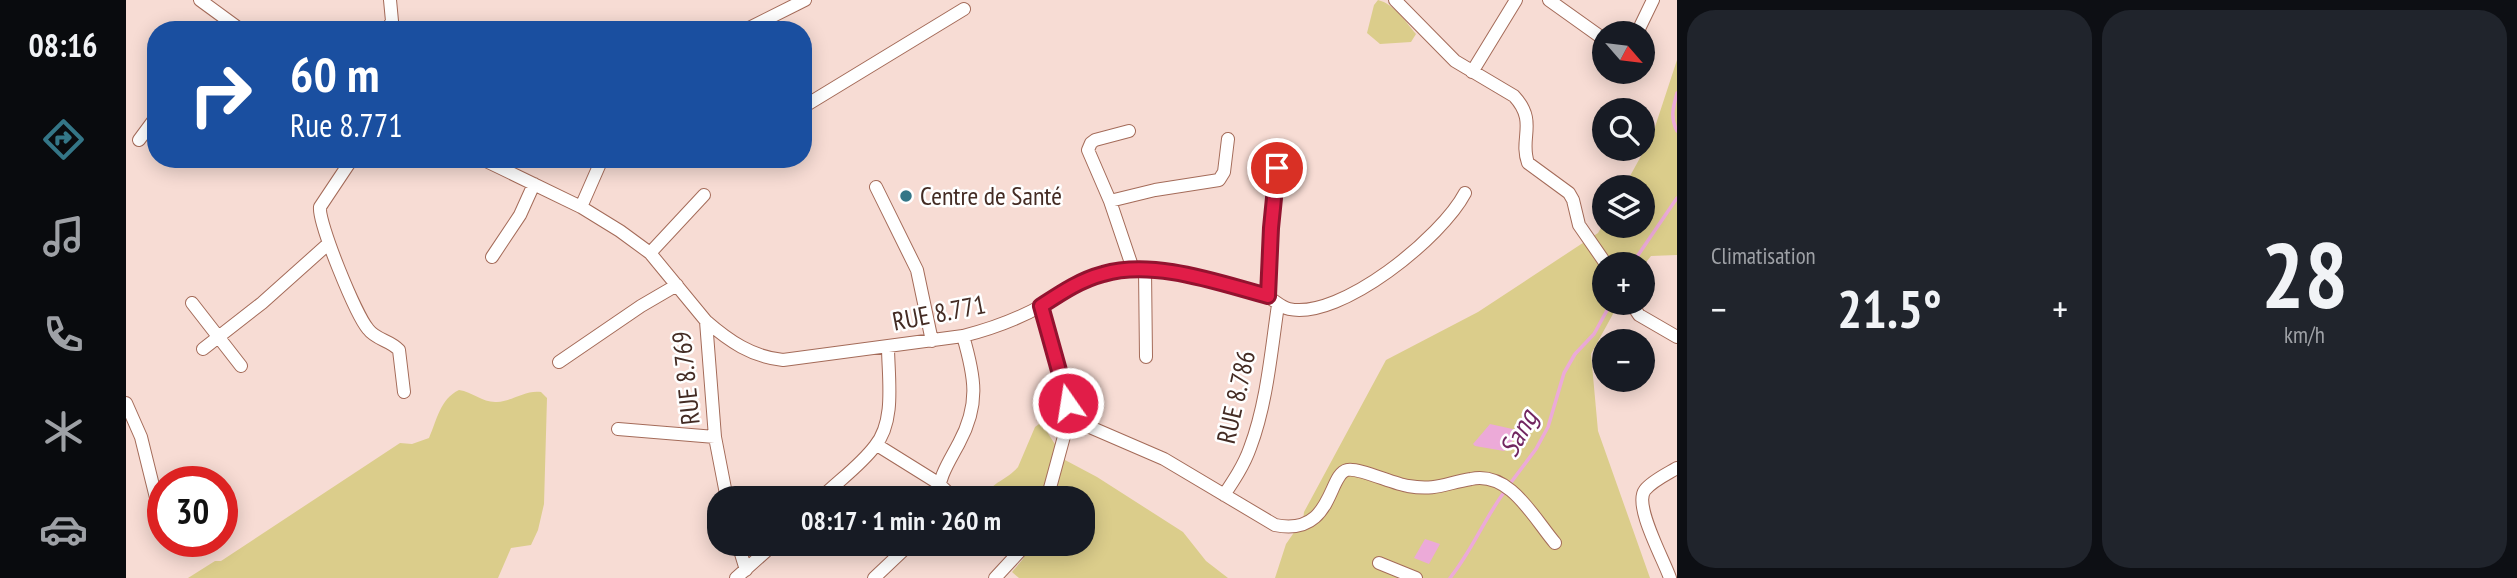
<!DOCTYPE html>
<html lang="fr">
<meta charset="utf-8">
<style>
body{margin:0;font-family:"PT Sans Narrow",sans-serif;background:#20242c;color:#f1f3f6;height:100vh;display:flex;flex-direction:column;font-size:26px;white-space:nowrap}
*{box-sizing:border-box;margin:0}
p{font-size:23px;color:#9ea1a6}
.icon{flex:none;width:38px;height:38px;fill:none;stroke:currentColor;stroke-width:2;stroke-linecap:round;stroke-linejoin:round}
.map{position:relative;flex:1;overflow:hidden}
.sheet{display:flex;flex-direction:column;gap:10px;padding:10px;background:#0d0f14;width:840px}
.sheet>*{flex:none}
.top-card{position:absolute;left:21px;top:21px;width:665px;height:147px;border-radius:28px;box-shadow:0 4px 18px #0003;background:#1a4fa0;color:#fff;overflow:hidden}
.needle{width:46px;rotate:118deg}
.controls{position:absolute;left:1466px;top:21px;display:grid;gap:14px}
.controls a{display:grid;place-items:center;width:63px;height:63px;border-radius:50%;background:#171b24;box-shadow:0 4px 18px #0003;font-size:35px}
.speed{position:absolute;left:21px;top:466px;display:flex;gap:14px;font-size:35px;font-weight:700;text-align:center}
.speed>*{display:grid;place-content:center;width:91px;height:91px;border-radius:50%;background:#171b24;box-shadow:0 4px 18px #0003;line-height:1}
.speed .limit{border:10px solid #d22;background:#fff;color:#111}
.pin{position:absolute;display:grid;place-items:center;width:60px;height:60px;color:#fff;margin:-30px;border:4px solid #fff;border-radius:50%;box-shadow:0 2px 7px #0007}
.me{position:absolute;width:77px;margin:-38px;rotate:347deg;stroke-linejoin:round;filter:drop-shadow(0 0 5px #0008)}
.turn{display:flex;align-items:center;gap:24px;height:147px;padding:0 28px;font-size:32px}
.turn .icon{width:91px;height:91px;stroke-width:2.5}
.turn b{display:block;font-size:49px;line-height:60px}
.big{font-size:52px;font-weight:800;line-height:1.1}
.sheet .widget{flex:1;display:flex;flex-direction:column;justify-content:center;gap:10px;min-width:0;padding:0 24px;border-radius:28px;background:#20242c}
.sheet .dial{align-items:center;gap:0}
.dial b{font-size:91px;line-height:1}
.heat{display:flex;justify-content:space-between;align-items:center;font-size:38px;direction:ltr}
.sheet .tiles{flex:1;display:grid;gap:10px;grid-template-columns:repeat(2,1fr)}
.trip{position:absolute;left:581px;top:486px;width:388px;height:70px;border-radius:28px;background:#171b24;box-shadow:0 4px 18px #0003;font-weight:800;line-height:70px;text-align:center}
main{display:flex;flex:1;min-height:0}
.tab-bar{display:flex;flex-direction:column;width:126px;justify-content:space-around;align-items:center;background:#090b0e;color:#9ea1a6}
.tab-bar .icon{width:49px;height:49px}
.tab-bar .on{color:#347687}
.tab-bar b{font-size:32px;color:#f1f3f6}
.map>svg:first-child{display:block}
</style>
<main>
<nav class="tab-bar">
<b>08:16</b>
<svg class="icon on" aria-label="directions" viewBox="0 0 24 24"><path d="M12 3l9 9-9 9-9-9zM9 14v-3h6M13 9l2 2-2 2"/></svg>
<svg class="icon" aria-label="music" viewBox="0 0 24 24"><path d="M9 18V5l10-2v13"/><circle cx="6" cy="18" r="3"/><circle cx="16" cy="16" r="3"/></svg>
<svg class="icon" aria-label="phone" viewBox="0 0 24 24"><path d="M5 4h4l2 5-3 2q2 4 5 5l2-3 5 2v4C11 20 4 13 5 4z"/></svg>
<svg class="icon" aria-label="climate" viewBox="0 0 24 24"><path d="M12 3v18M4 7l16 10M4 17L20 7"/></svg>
<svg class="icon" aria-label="car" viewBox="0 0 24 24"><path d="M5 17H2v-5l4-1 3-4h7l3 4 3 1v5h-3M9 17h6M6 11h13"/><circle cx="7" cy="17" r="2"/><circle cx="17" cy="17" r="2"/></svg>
</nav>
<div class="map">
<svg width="1551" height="578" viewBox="0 0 1551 578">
<rect width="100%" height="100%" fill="#f7dcd4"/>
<path fill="#dbcd8b" d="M1252,0c16,4 28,22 38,34l-5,8 -31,2 -13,-11 7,-28z
M1551,60v195l-26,1 -8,10 -38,-2v39h14l-28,51 7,77 52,147h-375l11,-34 9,-13 7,-2 2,-17 82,-152 92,-48 120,-79 7,-12v5h38v-39h-19l28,-51z
M333,390c14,2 24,13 38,12 16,-1 28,-12 44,-10l6,6 -3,106 -6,26 -7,15 -20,3 -13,30h-310l27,-17h6l179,-118 12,1 17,-6c8,-18 11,-39 30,-48z
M913,424l5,3 21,33 32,17 86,55 23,29 22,17h-209l-7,-6 11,-13 6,-15h54v-45h-101c12,-19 24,-18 36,-32l17,-40z"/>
<path fill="#ecaad8" d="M1364,424l27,6 -6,15 -7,6 -29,-5 -2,-2z
M1299,539l15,5 -11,20 -15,-6z"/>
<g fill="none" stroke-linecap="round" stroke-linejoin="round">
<path stroke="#ecaad8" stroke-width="3.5" d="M1551,93c-4,14 -7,25 0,38
M1506,264l45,-66
M1383,485l27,-36 12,-22 16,-54 11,-19 19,-20 17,-31
M1324,578c22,-27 34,-59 55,-87"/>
<defs>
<path id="minor" d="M74,0l41,30
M1269,0l60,61 59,35c24,26 5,42 14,67l41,30 4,7 6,25 27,39
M1423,0l56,40
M261,30l5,-9 -2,-21
M619,30l60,-30
M1511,33l16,-33
M1346,72l44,-72
M677,107l161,-98
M1003,131l-34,9 -4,3 -3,7 22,51 23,68
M13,140l17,-23
M226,159l-32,48c-2,16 36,108 48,122 8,11 22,11 31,21l5,42
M356,159l99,48 39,24 30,22 56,68 9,116 12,62
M750,187l41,83 15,71
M984,201l45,-11 64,-10 5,-8 4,-33
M455,207l21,-48
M524,253l54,-58
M366,257l28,-42 14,-31
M1019,270l1,87
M1142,296l9,-149
M66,303l49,63
M1505,303l8,12 38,22
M915,306l25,84 3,28 95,41 111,66c58,12 53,-51 72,-55 11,-3 46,14 61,16 28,5 38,-3 63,-7 39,-8 62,38 84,64
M580,321c23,20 46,36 77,39l180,-24c28,-7 55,-17 80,-31 24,-15 48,-32 77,-35 38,-4 79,7 116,17 9,3 21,5 30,9 9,4 14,11 23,13 52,11 153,-72 176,-116
M77,349l59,-46 66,-59
M433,362l82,-56 36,-21
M0,403l15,34 22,89
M492,429l97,8
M751,445l61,38 17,16
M1098,495c10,-15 20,-30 26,-47 17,-45 21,-96 28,-143
M694,499c18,-18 40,-33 55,-53 21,-25 13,-69 13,-100
M812,499c0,-22 11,-37 21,-56 21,-39 16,-66 4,-107
M921,499l22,-81
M612,544l8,26
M1253,563l37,15
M610,578l38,-34
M748,578l36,-34
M869,578l25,-27 -10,-7
M1544,578c-6,-18 -37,-73 -25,-88 7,-9 22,-16 32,-22"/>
</defs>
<use href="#minor" stroke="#a46b59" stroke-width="14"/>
<use href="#minor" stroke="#fff" stroke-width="12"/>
</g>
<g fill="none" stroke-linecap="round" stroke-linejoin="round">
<defs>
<path id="route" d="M942,403l-27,-97c20,-13 39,-26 62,-32 51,-15 116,9 165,22l3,-68 6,-60"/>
</defs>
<use href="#route" stroke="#92132f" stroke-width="18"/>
<use href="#route" stroke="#e11d48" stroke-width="12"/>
</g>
<circle fill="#347687" stroke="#fff" stroke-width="2.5" cx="780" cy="196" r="7"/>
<g text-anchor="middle" stroke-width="5" stroke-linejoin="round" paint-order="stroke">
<g font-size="26" fill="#442c24" stroke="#fff" text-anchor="start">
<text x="794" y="205">Centre de Santé</text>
</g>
<g font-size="26" fill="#442c24" stroke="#fff">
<text transform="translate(813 313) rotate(-11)" y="9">RUE 8.771</text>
<text transform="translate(560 378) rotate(-96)" y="9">RUE 8.769</text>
<text transform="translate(1110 397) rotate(-77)" y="9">RUE 8.786</text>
</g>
<g font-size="28" font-style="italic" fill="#712660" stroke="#fff">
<text transform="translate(1392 433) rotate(-61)" y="10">Sang</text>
</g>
</g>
</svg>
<div class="controls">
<a><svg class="needle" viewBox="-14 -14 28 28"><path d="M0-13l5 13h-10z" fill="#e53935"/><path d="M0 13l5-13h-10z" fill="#9ea1a6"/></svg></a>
<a><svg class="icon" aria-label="search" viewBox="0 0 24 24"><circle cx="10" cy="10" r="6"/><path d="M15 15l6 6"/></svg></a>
<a><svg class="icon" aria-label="layers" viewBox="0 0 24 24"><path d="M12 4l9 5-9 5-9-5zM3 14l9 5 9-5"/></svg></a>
<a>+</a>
<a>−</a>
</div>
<div class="speed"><div class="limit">30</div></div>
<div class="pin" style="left:1151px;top:168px;background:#d93025"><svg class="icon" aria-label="arrive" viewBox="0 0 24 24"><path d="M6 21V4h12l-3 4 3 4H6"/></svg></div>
<svg class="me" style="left:942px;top:403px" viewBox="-20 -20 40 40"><circle r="17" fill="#e11d48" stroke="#fff" stroke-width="3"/><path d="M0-11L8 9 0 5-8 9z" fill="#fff"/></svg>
<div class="trip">08:17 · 1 min · 260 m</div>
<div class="top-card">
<div class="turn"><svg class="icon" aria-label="right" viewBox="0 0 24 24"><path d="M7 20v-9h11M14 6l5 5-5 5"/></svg><div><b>60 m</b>Rue 8.771</div></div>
</div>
</div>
<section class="sheet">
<div class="tiles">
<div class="widget"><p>Climatisation</p>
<div class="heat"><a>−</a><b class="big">21.5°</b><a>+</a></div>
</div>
<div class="widget dial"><b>28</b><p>km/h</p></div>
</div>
</section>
</main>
